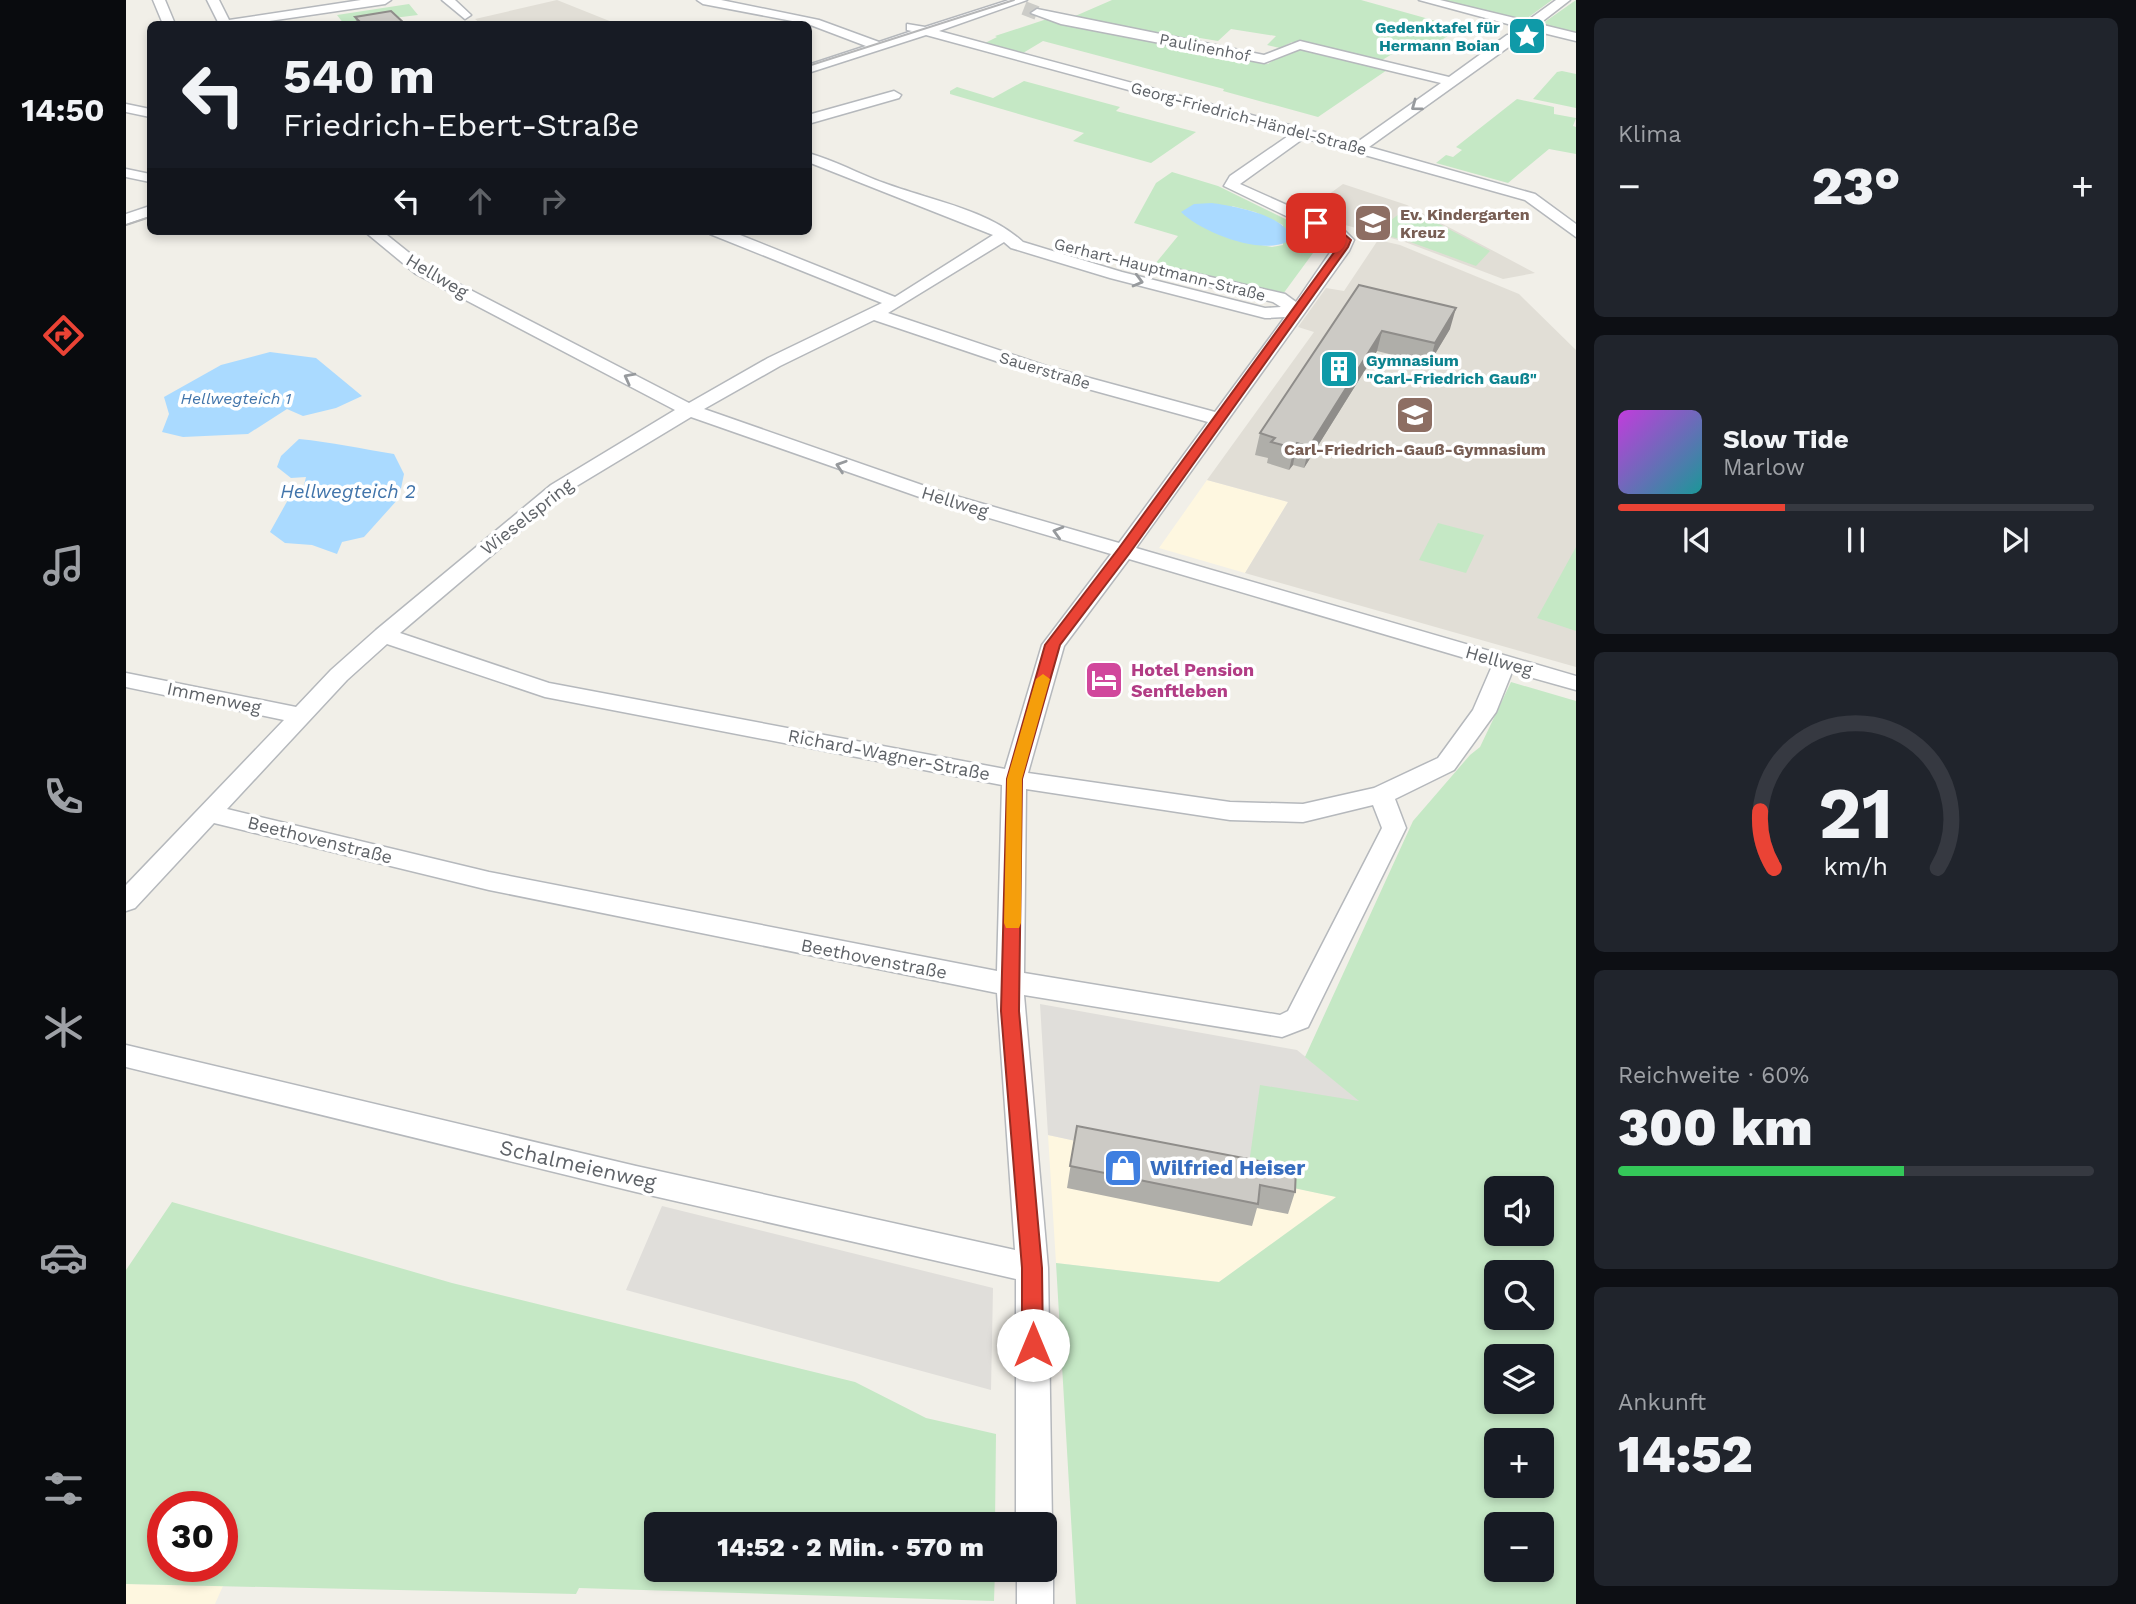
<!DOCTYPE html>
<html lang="de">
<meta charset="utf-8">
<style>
body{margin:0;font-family:"Work Sans",sans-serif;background:#20242c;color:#f1f3f6;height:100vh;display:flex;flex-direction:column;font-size:26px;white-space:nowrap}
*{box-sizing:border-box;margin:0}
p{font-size:23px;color:#9ea1a6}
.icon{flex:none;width:38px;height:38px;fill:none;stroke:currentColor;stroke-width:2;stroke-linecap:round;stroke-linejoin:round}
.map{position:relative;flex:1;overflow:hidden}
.sheet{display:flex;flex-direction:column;gap:18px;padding:18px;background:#0d0f14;width:560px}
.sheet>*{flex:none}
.banner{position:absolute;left:21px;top:21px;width:665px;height:214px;border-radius:10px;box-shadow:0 4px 10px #0003;background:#171b24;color:#f1f3f6;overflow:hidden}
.controls{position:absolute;left:1358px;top:1176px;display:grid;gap:14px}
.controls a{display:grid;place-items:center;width:70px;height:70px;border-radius:10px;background:#171b24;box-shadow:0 4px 10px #0003;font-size:35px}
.speed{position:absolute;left:21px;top:1491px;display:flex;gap:14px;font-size:35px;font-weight:700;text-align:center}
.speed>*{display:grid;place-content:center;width:91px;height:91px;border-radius:50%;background:#171b24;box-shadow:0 4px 10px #0003;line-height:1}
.speed .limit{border:10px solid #d22;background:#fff;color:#111}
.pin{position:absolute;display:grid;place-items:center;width:60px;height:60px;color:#fff;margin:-30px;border-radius:14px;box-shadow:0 4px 10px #0006}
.me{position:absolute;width:77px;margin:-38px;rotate:0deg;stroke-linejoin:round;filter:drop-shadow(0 0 5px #0008)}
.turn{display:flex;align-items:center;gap:24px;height:147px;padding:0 21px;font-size:32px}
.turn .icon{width:91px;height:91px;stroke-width:2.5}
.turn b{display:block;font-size:49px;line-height:60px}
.lanes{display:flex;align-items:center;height:66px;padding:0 21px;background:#0003;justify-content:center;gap:35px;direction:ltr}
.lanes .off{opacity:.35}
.big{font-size:52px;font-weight:800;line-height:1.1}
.sheet .card{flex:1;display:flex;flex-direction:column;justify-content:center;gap:10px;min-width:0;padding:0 24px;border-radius:10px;background:#20242c}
.sheet .dial{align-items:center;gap:0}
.dial svg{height:182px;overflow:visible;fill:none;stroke:#363941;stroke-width:7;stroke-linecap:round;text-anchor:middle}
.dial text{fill:#f1f3f6;stroke:none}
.song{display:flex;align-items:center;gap:21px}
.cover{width:84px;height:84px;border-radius:10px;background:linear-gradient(135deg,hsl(290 70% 55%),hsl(180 70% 35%))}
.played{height:7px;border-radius:4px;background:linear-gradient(90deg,#ea4335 35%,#363941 35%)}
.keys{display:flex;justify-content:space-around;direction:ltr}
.heat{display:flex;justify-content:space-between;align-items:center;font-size:38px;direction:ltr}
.charge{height:10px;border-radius:5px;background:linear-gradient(90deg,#34c759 60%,#363941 0)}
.trip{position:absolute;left:518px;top:1512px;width:413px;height:70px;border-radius:10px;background:#171b24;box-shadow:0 4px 10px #0003;font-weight:800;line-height:70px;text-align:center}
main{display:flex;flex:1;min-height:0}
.tabs{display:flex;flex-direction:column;width:126px;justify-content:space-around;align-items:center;background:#090b0e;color:#9ea1a6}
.tabs .icon{width:49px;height:49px}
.tabs .selected{color:#ea4335}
.tabs b{font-size:32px;color:#f1f3f6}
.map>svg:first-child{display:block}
</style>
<main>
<nav class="tabs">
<b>14:50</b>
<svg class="icon selected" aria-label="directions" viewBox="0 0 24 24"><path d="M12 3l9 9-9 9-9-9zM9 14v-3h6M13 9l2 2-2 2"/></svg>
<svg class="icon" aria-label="music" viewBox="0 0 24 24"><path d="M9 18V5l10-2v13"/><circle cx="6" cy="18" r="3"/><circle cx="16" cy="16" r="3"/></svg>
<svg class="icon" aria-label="phone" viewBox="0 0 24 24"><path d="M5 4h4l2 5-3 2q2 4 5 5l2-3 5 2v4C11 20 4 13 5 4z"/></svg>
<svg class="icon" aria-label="climate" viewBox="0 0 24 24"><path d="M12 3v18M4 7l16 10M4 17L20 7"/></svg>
<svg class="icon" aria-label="car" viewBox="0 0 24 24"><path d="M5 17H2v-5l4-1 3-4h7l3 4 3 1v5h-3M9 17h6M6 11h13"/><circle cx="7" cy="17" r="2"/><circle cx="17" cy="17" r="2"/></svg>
<svg class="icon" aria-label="filters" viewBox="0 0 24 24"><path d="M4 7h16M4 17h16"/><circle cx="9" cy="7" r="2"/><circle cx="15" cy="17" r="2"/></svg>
</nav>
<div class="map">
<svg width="1450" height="1604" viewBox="0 0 1450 1604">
<rect width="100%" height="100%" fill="#f1efe8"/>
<path fill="#fef7e0" d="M1081,480l81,22 -43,71 -86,-25z
M922,1135l289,62 -118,85 -163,-19z
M0,1584l97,2 -8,18h-89z"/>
<path fill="#e0deda" d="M914,1004l257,46 63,51 -113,77 -199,-43z
M536,1206l331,82 -2,102 -365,-100z"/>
<path fill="#e1ded6" d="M431,0l60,24h-136l-6,-5z
M1217,184l64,21 128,68 -32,6 -98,-37 -102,-29z
M1252,240l22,5 119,49 57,56v317l-331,-94 43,-71 -81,-22 107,-148 -16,-5 28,-39 18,3z"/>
<path fill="#c5e8c5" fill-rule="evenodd" d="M986,0h249l100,28 -18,11 3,2 -18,12 -26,-5 -23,14 -87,-20 -12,6 -13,-3 9,-9 -45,-7 -13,12 -18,-3 -5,6 -129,-24z
M1308,0h118l-30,22z
M1450,0v34l-37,-8z
M283,4l9,11 -74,9 -7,-9z
M921,19l221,45 25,-18 97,22 -72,49 -95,-26 1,-2 -181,-48 -20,12 -38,-10 12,-6 -2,-1z
M1436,71l14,3v34l-43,-9 24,-27z
M898,81l96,26 -4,4 80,21 -45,31 -78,-22 11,-8 -134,-39v-3l7,-4 36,11z
M1391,99l37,8v7l22,4 -3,8 3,1v27l-27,-5 -41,34 -72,-20 10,-8 7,2 9,-7 -6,-3z
M1046,172l46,14 106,52 -41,56 -128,-30 23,-28 -44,-13 22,-40zM1106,206l23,6 28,13v20l-11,2 -22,-4z
M1281,208l4,1 79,42 -14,15 -71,-26 -31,-7z
M1312,523l46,12 -18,38 -47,-13z
M1450,547v84l-39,-13z
M1385,682l65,19v903h-500l-20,-341 163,19 117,-85 -89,-19 13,-93 99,16 -54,-44 108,-236 57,-66 10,-8zM1370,1188h46v46h-46zM1370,1272h46v46h-46zM1370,1356h46v46h-46zM1370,1440h46v46h-46zM1370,1524h46v46h-46z
M46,1202l280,81 403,99 71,36 70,16 -1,90h-339v46h339l-1,31 -415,-13 -3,6 -450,-10v-314zM37,1507h59v59h-59z"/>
<path fill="#aadaff" d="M1086,203c22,3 74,12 80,36 -26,19 -90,-6 -111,-27l13,-8z
M144,352l46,6 46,38 -26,12 -33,8 -16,-7 -39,25 -65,3 -21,-5 7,-18 -5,-17 57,-32z
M173,439c32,3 63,10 95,15l10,20 -5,24 -35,39 -22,5 -5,12 -25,-9 -27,-2 -15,-11 19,-34 14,-9 3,-12 -15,1 -14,-11 4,-11z"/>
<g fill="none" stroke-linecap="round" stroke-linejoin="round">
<path stroke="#ccccc8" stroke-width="14" stroke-dasharray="14 7" stroke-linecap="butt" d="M898,8l13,5"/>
<defs>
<path id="minor" d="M27,0h12l10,24h-12z
M81,0h12l10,20 132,-20h30l-6,4 -136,20h-30z
M316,0h13l16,15 -6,4z
M571,0h24l98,20 60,22 33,-11 -5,-1v-6l18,3 84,-27h18l-88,31 417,112 85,-60 -141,-34 -36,14 -203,-39 -30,-11 6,-4 227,46 36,-14 149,36 58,-42h10v6l-148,106 166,47 41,30v13l-51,-37 -221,-62 -64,46 105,47 9,9 -5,11 -213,297 440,128v14l-64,-18 -16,40 -42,58 -59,29 11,29 -98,199 -26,10 -258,-42 24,273 4,256 -7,13v-13h-29v-245l-380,-87 -510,-125v-22l510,121 379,84 -18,-257 -508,-103 -275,-67 -79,85 -9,3v-26l158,-165 -158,-33v-14l170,34 35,-37 45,-40 175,-145 124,-75 -259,-136 -52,-43h18l46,37 261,135 79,-45 114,-55 -172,-69 -2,-3h22l165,66 98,-62 -185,-73v-9c26,7 51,21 76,30 45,17 103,26 139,59l99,30 143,36 16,-1 -8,-5 -99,-24 -2,-3 8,-5 105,24 11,8 42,-61 -114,-55 6,-10 61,-42 -365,-99 -118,38v-8l58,-19 -58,-22 -105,-20zM878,242l7,6 99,30 155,40 20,-1 -70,95 -166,-45 -161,-54zM748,320l163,55 171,47 -89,121 -177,-51 -238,-83 76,-43zM565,417l237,83 183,54 -69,91 -37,124 -456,-86 -149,-50 165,-140zM1003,559l363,107 -19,44 -35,48 -64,30 -71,16 -73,-2 -202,-29 36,-127zM261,644l158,53 457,88 -5,186 -508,-99 -262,-63 120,-129zM900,789l204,31 73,2 70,-17 9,23 -94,183 -8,4 -256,-42z
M1293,0h21l87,21 29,-21h14l-31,24 37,9v8l-45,-11 -7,5h-8l-2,-3 5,-5z
M768,91l7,4 -2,3 -91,26v-9z
M0,104l24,5v8l-24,-5z
M0,169l24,5v8l-24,-5z
M24,206v10l-24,8v-10z
M919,1556l8,14v34h-36v-34h28z"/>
</defs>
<use href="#minor" stroke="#b5b8bc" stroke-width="3"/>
<use href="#minor" fill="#fff" fill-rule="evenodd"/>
<path stroke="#b6b7b8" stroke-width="2" d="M682,66l206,-66
M0,225l24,-8"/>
</g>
<path fill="#afaea9" d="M229,17l50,7h-48z
M1233,285l91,44 -21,35 -52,-13 -73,117 -11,-3 -4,5 -22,-7 1,-5 -13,-3 5,-22z
M951,1126l218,66 -7,22 -31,-6 -5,18 -185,-38z"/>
<path fill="#8f8d8a" d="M1330,308l-6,21 -21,35 6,-21z
M1256,331l-5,20 -73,117 5,-21z
M1171,443l-4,22 -4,5 5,-22z"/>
<path fill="#cccac5" stroke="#8f8d8a" stroke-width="2" d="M265,11l14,13h-43l-7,-7z
M1233,285l97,23 -21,35 -53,-12 -73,116 -12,-4 -3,5 -23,-6 4,-4 -15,-5z
M951,1126l219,42 -1,24 -35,-7 -2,19 -188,-38z"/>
<defs><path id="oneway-chevron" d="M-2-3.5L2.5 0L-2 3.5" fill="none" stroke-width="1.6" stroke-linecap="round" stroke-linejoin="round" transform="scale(1.75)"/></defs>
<g stroke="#979a9d">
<use href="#oneway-chevron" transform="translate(1290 106) rotate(144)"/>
<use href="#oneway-chevron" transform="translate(1012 281) rotate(15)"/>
<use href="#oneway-chevron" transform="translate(503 378) rotate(-152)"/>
<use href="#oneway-chevron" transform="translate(715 466) rotate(-162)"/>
<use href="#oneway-chevron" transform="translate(932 532) rotate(-164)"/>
</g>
<path fill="#ea4335" stroke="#982c22" stroke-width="2" d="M1190,220l26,12 9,8 -3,7 -219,307 -69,91 -38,134 -3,232 23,257 1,77 -3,7 -7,3 -8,-3 -3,-7v-77l-21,-257 6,-232 38,-134 74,-97 219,-301 2,-6 -28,-15v-5z"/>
<path fill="#f59e0b" d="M917,674l7,5 -28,100 -1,144 -2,5h-13l-2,-5 3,-144 29,-100z"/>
<defs>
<symbol id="sight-square" viewBox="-11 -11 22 22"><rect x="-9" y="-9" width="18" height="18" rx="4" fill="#0f9aa8" stroke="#fff"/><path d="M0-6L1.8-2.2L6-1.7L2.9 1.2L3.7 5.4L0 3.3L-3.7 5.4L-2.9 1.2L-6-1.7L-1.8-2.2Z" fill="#fff"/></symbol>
<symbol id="school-square" viewBox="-11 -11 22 22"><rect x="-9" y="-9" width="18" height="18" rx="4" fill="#8d6e63" stroke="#fff"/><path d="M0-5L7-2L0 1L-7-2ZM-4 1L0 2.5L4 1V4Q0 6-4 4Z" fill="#fff"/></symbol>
<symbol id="building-square" viewBox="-11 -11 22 22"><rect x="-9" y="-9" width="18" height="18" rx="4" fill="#0f9aa8" stroke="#fff"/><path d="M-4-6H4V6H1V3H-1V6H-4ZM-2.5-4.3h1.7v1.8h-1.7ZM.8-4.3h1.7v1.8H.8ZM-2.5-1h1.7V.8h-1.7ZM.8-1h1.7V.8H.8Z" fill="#fff"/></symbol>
<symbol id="hotel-square" viewBox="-11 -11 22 22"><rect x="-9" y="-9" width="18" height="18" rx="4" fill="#d1479c" stroke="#fff"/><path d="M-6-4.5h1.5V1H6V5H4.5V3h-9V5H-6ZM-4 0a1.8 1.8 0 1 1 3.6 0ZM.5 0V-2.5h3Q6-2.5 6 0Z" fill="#fff"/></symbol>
<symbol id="shop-square" viewBox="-11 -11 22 22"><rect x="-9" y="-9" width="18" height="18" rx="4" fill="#3f7fe0" stroke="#fff"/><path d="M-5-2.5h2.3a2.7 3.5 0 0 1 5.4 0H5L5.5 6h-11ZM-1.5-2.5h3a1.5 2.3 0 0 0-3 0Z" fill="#fff"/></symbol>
</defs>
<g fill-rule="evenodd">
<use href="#sight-square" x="1379" y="14" width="44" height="44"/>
<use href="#school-square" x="1225" y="201" width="44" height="44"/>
<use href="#building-square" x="1191" y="347" width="44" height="44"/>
<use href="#school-square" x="1267" y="393" width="44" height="44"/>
<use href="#hotel-square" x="956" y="658" width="44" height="44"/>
<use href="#shop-square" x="975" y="1146" width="44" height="44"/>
</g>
<g text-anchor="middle" stroke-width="7" stroke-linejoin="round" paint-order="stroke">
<g font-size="16" font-weight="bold" fill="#0d838f" stroke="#fff" text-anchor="end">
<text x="1374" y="33">Gedenktafel für<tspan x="1374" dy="18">Hermann Boian</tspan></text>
<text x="1240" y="366" text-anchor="start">Gymnasium<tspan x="1240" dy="18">"Carl-Friedrich Gauß"</tspan></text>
</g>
<g font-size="16" fill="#5f6368" stroke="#fff">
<text transform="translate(1079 47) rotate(11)" y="6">Paulinenhof</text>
<text transform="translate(1123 118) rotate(15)" y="6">Georg-Friedrich-Händel-Straße</text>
<text transform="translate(1034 269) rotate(14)" y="6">Gerhart-Hauptmann-Straße</text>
<text transform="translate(919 370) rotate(17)" y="6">Sauerstraße</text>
</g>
<g font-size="16" font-weight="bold" fill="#785e54" stroke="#fff" text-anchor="start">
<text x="1274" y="220">Ev. Kindergarten<tspan x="1274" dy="18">Kreuz</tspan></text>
<text x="1289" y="455" text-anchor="middle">Carl-Friedrich-Gauß-Gymnasium</text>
</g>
<g font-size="16" font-style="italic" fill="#4174aa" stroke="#fff">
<text x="110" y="404">Hellwegteich 1</text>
</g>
<g font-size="18" fill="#5f6368" stroke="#fff">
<text transform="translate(311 276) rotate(31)" y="6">Hellweg</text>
<text transform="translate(829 502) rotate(17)" y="6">Hellweg</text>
<text transform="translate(401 517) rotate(-38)" y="6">Wieselspring</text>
<text transform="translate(1373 661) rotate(16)" y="6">Hellweg</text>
<text transform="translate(88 698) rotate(12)" y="6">Immenweg</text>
<text transform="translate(763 755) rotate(11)" y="6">Richard-Wagner-Straße</text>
<text transform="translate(194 840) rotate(14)" y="6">Beethovenstraße</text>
<text transform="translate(748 959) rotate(11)" y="6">Beethovenstraße</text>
</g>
<g font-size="18" font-weight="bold" fill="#b23c85" stroke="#fff" text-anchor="start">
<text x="1005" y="676">Hotel Pension<tspan x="1005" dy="21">Senftleben</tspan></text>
</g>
<g font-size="19" font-style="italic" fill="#4174aa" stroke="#fff">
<text x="222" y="498">Hellwegteich 2</text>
</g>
<g font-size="21" fill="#5f6368" stroke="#fff">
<text transform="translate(452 1165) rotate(13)" y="7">Schalmeienweg</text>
</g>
<g font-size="21" font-weight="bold" fill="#366cbe" stroke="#fff" text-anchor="start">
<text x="1024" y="1175">Wilfried Heiser</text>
</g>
</g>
</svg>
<div class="controls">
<a><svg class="icon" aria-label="sound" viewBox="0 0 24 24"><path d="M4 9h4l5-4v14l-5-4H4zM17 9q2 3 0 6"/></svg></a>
<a><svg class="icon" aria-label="search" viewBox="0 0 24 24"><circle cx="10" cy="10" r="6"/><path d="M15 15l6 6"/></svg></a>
<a><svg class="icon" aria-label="layers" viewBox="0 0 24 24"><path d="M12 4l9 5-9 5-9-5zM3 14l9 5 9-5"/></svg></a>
<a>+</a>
<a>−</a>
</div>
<div class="speed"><div class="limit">30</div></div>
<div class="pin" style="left:1190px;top:223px;background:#d93025"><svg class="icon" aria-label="arrive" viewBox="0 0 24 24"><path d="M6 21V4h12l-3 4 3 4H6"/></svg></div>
<svg class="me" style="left:907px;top:1345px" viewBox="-20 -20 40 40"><circle r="19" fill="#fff"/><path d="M0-13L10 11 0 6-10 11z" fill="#ea4335"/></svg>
<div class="trip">14:52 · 2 Min. · 570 m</div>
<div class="banner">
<div class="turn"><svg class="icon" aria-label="left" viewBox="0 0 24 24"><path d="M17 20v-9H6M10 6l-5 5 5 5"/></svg><div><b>540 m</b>Friedrich-Ebert-Straße</div></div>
<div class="lanes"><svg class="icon" aria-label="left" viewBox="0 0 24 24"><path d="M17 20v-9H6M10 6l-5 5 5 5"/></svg><svg class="icon off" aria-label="ahead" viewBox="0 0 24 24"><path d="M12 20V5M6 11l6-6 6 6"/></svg><svg class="icon off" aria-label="right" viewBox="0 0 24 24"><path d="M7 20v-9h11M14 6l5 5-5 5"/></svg></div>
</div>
</div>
<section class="sheet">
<div class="card"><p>Klima</p>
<div class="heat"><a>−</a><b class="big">23°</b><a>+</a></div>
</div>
<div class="card">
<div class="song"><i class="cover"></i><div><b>Slow Tide</b><p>Marlow</p></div></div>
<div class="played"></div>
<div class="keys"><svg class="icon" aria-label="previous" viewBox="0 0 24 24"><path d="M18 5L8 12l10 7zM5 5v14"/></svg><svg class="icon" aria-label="pause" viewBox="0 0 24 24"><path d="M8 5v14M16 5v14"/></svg><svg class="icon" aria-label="next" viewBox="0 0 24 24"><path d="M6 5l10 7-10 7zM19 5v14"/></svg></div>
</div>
<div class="card dial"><svg viewBox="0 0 100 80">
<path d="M14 69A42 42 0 1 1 86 69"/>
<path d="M14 69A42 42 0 0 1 8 44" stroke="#ea4335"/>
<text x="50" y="56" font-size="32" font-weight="700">21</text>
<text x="50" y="72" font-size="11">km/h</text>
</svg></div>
<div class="card"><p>Reichweite · 60%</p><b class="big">300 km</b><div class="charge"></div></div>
<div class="card"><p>Ankunft</p><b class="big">14:52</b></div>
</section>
</main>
